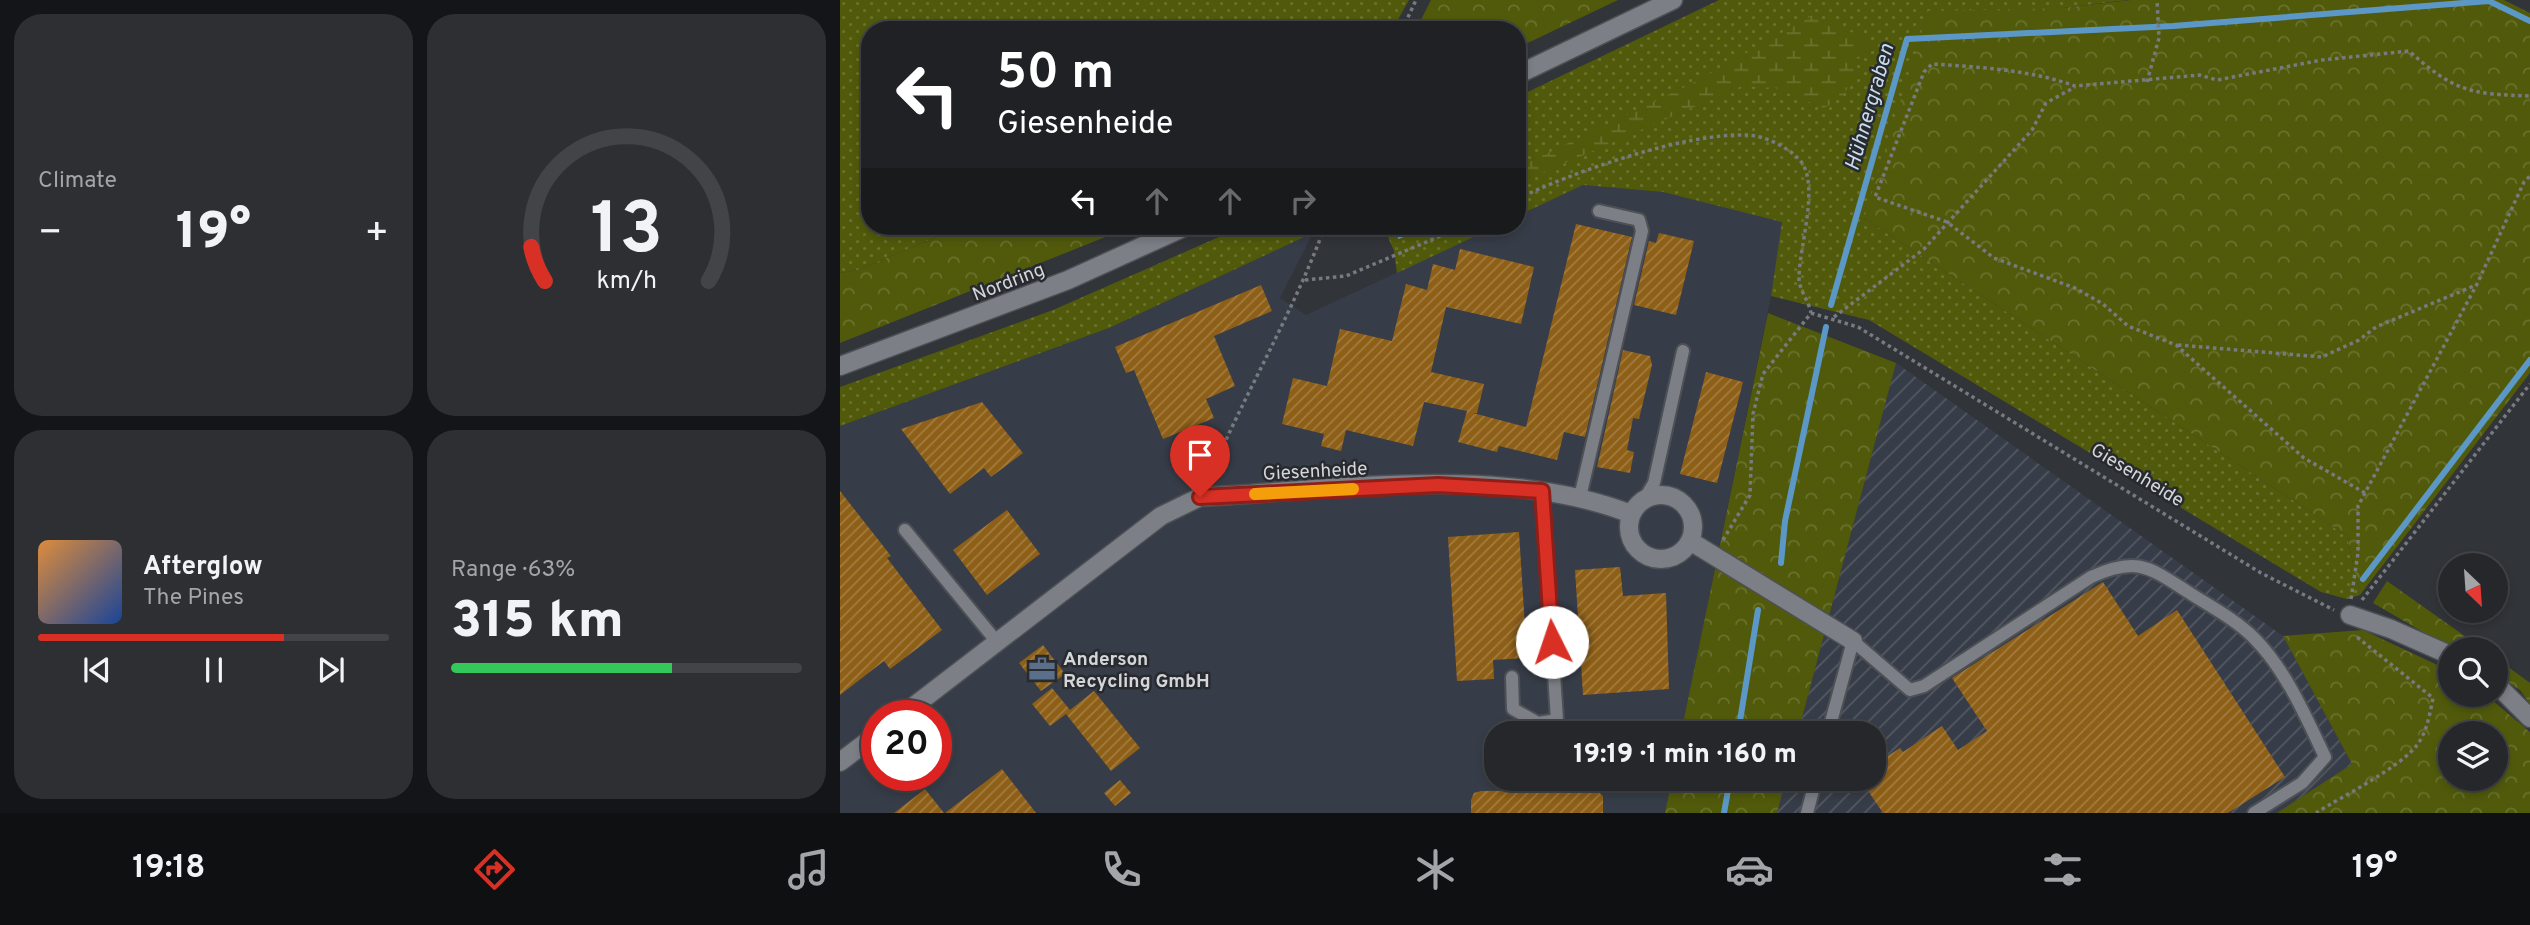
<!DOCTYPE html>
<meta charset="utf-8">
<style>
body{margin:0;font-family:Overpass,sans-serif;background:#2d2f33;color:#f1f3f6;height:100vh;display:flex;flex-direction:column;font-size:26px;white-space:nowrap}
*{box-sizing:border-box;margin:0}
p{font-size:23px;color:#a3a5a9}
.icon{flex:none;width:38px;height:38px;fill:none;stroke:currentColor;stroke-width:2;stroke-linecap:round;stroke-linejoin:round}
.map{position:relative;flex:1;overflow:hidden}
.side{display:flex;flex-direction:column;gap:14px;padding:14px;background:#141518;width:840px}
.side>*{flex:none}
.banner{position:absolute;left:21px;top:21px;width:665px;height:214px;border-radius:28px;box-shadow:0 4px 10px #0003,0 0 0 2px #424447;background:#202124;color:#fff;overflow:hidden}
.needle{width:46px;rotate:155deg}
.controls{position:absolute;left:1598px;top:553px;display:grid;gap:14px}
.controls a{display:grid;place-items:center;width:70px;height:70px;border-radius:50%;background:#25272b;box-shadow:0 4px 10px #0003,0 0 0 2px #424447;font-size:35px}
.speed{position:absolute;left:21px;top:700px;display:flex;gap:14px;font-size:35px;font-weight:700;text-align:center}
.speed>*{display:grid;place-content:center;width:91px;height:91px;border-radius:50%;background:#25272b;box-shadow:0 4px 10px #0003,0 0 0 2px #424447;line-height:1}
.speed .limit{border:10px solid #d22;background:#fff;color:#111}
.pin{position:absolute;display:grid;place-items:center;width:60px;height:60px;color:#fff;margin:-72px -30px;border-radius:50% 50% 50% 0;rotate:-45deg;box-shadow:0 0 7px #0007}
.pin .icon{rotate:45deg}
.me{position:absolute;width:77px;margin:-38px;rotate:356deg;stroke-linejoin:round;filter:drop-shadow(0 0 5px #0008)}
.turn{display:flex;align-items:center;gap:24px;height:147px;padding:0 21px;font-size:32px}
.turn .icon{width:91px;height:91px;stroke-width:2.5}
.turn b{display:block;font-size:49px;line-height:60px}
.lanes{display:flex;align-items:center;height:66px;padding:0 21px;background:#0003;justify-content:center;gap:35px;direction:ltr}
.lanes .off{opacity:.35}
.big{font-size:52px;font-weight:800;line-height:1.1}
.side .tile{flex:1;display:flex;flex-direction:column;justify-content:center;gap:10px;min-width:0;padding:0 24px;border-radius:28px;background:#2d2f33}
.side .dial{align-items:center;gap:0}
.dial svg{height:182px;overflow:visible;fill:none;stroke:#424447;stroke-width:7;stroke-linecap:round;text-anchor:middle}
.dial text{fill:#f1f3f6;stroke:none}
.song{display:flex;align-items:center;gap:21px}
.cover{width:84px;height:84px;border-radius:10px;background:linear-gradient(135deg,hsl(30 70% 55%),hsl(220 70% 35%))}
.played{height:7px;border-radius:4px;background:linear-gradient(90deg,#d93025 70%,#424447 70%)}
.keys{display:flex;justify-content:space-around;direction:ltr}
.heat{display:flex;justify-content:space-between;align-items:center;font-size:38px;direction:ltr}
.charge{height:10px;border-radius:5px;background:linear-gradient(90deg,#34c759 63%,#424447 0)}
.side .tiles{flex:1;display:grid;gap:14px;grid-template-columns:repeat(2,1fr)}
.trip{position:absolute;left:644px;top:721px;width:402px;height:70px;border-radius:28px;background:#25272b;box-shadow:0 4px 10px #0003,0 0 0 2px #424447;font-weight:800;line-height:70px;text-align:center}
.tab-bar{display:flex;height:112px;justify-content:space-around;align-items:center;background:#0f1011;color:#a3a5a9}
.tab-bar .icon{width:49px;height:49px}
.tab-bar .on{color:#d93025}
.tab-bar b{font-size:32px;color:#f1f3f6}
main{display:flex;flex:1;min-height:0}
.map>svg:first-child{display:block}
</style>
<main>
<section class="side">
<div class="tiles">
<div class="tile"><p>Climate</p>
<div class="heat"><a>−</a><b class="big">19°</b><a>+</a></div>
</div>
<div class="tile dial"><svg viewBox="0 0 100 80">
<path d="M14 69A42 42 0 1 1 86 69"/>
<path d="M14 69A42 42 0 0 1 8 54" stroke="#d93025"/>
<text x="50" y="56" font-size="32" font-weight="700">13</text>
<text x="50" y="72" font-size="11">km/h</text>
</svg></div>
<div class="tile">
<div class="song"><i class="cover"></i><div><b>Afterglow</b><p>The Pines</p></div></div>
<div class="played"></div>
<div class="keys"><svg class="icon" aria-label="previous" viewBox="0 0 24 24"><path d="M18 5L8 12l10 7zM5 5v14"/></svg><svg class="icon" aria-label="pause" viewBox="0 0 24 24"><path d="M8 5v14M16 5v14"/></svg><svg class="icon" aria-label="next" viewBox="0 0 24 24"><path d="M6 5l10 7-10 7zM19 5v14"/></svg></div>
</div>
<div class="tile"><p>Range · 63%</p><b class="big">315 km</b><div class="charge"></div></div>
</div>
</section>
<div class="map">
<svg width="1690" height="813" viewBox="0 0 1690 813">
<defs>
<pattern id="industrial-furrows" width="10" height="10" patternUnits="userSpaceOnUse" patternTransform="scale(1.75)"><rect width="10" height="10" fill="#373d48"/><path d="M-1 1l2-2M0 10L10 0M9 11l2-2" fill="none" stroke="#535862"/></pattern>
<pattern id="grass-dots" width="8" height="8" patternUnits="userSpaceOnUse" patternTransform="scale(1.75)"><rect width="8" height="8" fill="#515a0b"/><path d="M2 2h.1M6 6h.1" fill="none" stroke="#69712e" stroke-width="1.8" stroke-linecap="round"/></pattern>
<pattern id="forest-crowns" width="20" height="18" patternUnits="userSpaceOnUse" patternTransform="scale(1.75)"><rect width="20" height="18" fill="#515a0b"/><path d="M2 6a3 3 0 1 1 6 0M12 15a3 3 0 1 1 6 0" fill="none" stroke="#69712e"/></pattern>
<pattern id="wetland-marsh" width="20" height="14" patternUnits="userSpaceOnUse" patternTransform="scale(1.75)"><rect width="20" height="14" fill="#515a0b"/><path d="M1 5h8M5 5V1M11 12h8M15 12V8" fill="none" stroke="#69712e"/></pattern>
<pattern id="water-ripples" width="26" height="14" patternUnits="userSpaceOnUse" patternTransform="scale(1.75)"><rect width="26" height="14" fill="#297ec0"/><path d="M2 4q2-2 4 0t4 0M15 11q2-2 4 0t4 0" fill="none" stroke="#316894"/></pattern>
<pattern id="building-hatch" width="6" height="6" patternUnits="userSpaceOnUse" patternTransform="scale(1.75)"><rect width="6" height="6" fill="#8e5f16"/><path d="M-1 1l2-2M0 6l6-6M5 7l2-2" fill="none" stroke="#a27c42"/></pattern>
</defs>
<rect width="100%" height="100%" fill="#313439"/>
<path fill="#373d48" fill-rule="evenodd" d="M743,185l80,7 120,30 -12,74 -90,437h-185v46h176l-7,34h-825v-387l269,-98 204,-95 -33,65 26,17 191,-89h20v-10zM37,716h59v59h-59z"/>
<path fill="url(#industrial-furrows)" d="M1056,363l387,273 69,128 -75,49h-500l9,-34h88v-46h-76z"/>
<path fill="url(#grass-dots)" d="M0,0h569l-17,30h-522v196h93l-105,44 -18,3z
M879,0h409l-66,8 -198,210 483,318 13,59 -13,4 -26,-7 -452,-272 -98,-24 11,-74 -119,-30 -80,-7 -66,31v-119z
M404,226h72l-3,7 -204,95 -269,98v-39l213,-77z
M543,226h114l-100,47 -3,-22z"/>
<path fill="url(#forest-crowns)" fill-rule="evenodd" d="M591,0h187l-101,48v-18h-101z
M1291,0h373l26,13v360l-170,222 -13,-59 -483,-318 64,-207 134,-3z
M123,226h170l-293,117v-70l18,-3z
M928,313l128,50 -98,370h-117z
M1547,581l96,68h-31l-79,-46z
M1523,630l87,41v24h36l44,37v81h-253l75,-49 -69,-128zM1656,733v46h-46v-46z
M1656,658l34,25v21l-10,-14 -24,-15z
M832,779h114l-9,34h-112z"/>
<path fill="url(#wetland-marsh)" d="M973,15l45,20h11l-1,12 -6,3c-8,25 -12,48 -39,58l-48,-20 -33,-2 -225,98v-16l180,-87z"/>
<path fill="url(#water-ripples)" stroke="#5c98c7" stroke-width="2" d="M554,226h33l-28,12z"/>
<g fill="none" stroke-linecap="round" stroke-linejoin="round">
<path stroke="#5c98c7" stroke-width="6" d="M991,305l76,-266 266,-13 316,-25 41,20
M941,563l4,-42 41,-194
M1523,579l167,-219
M898,733l20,-123
M884,813l6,-34"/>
</g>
<path fill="url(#building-hatch)" d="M736,224l56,13 -47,200 -21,-5 -7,28 -58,-14 -2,6 -39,-10 9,-31 -43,-9 -11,44 -67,-16 -5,21 -20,-5 3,-12 -42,-10 11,-46 34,8 13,-57 52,12 14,-57 21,6 6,-26 22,6 5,-21 74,18 -13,57 -75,-17 -15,65 53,12 -7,29h-4l53,14z
M819,233l35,8 -18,74 -42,-10 15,-64 7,2z
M421,285l11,26 -58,25 21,50 -29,13 8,19 -51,21 -29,-69 -8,3 -11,-26z
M783,350l27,6 2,9 -13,54 -6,-1 -6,32 7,2 -4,21 -33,-6z
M866,372l37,10 -26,101 -37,-9z
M142,402l41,51 -32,24 -7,-9 -34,26 -49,-65z
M0,491l51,65 -4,2 55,72 -52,39 -6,-8 -44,34z
M167,510l33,44 -53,41 -34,-45z
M679,532l8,126 -34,2 1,19 -37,2 -9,-144z
M780,567l3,29 43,-3 3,96 -86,6 -8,-125z
M1263,582l35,54 39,-26 108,167 -57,36h-345l-23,-34h14v-14l26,-17 3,4 39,-26 16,24 29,-19 -35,-53z
M203,645l22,29 -24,17 -22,-28z
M212,688l18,22 24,-19 46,57 -29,23 -45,-57 -16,12 -18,-22z
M162,769l34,44h-91z
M280,780l11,13 -16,13 -11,-13z
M85,789l19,24h-50z
M756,790l7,6v17h-132v-13l3,-7 7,-2z"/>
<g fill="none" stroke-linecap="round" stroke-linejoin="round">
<defs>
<path id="service" d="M740,497l62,-266 -3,-11 -40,-9
M805,498l9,-15 29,-132
M65,530l92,112
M672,677l1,32 25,14 19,-3 -15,-229
M988,733l25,-92 57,49 14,-4 167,-109c46,-21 58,-10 97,15 23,15 47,27 66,46 32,32 52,79 71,119l-23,26 -48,30
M967,813l9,-34"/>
<path id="minor" d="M789 527a32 32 0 1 1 64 0a32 32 0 1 1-64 0Z
M850,541l163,100
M1510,615l41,14 59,26
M1656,684l34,34
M61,716l260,-200 39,-19c134,-7 305,-33 431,17
M0,762l37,-28"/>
<path id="secondary" d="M677,75l156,-75
M0,366l228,-86 119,-54"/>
</defs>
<use href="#service" stroke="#4d5054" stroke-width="16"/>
<use href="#minor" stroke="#4d5054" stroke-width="21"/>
<use href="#secondary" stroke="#4d5054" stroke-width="21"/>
<path stroke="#777a7e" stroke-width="3.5" stroke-dasharray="3.5 3.5" stroke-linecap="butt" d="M562,30l14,-30
M1307,82l12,-44 -2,-38
M677,199c56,-27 167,-66 229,-64 18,0 45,13 56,28 17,25 -3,85 -3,115 0,12 10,23 12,35
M465,280l41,-4 118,-50
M971,313l47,14 403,246 73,37
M994,317l90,-68 108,-119 14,-27 29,-16
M1338,345l144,12 37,-17 17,-13 100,-42
M369,478c36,-85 84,-165 116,-252
M1525,493l-61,-35 -128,-113 -48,-19 -25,-22 -28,-16 -81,-30 -47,-36 -72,-25 49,-125 8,-8c47,3 99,6 143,22l125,-11 17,5 105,-20 87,-9c46,41 61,43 121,45
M883,540l27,-45 3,-81 10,-40 48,-61
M1511,599l7,-46v-47l119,-222 47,-102 6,-6
M1522,600l168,-216
M1476,813c25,-16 85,-46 101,-68 10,-13 13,-32 16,-47l-76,-61"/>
<use href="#service" stroke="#7c7f86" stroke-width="12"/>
<use href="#minor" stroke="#7c7f86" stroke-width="18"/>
<use href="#secondary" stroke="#7c7f86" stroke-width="18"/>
</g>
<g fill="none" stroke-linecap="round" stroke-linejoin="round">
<defs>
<path id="route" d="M360,497l238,-12 104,6 10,151"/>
</defs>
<use href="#route" stroke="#8d1f18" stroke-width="18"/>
<use href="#route" stroke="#d93025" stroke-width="12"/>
<path stroke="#f59e0b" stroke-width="12" d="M415,494l98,-5"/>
</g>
<defs>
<symbol id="office-bare" viewBox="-9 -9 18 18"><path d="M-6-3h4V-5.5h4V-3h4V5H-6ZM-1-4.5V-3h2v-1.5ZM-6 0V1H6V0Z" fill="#5c6f8a" stroke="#272a2f" stroke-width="2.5" paint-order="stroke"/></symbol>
</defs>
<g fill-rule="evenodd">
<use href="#office-bare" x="183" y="650" width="38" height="38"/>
</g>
<g text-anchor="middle" stroke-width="5" stroke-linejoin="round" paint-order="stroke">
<g font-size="19" fill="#d3d5d8" stroke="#272a2f">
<text transform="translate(168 281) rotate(-21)" y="7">Nordring</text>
<text transform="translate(475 470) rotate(-3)" y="7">Giesenheide</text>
<text transform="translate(1298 474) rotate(31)" y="7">Giesenheide</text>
</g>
<g font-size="19" font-weight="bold" fill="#d3d5d8" stroke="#272a2f" text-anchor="start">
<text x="223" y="665">Anderson<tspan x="223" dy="22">Recycling GmbH</tspan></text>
</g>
<g font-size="21" font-style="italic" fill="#c9dcee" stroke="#272a2f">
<text transform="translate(1029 107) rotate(-74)" y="7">Hühnergraben</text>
</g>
</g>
</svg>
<div class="controls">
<a><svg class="needle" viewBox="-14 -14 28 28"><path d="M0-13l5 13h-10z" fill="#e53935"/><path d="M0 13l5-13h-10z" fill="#a3a5a9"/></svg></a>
<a><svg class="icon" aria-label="search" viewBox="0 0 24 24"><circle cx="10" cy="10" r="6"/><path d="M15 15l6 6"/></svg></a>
<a><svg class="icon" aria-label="layers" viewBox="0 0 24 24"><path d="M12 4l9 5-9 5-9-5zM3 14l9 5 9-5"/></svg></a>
</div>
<div class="speed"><div class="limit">20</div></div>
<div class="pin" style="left:360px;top:497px;background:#d93025"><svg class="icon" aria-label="arrive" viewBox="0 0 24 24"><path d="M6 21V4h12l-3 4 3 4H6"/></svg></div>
<svg class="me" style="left:712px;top:642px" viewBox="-20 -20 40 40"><circle r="19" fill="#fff"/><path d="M0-13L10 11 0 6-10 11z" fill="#d93025"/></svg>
<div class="trip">19:19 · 1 min · 160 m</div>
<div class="banner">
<div class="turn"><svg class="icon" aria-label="left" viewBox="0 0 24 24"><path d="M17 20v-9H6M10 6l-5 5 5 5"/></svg><div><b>50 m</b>Giesenheide</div></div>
<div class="lanes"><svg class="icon" aria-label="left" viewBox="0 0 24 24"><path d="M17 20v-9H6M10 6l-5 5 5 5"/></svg><svg class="icon off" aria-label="ahead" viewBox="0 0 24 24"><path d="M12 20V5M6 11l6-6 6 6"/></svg><svg class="icon off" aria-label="ahead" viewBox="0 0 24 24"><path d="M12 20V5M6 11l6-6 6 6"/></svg><svg class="icon off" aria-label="right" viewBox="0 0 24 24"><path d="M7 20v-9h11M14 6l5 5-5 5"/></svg></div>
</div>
</div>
</main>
<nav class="tab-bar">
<b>19:18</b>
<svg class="icon on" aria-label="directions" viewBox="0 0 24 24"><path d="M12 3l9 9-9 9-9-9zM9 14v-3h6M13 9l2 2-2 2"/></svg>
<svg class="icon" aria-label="music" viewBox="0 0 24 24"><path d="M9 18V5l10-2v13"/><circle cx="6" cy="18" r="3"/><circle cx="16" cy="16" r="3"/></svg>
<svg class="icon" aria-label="phone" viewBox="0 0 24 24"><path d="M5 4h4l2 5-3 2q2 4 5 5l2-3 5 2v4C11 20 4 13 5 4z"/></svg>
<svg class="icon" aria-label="climate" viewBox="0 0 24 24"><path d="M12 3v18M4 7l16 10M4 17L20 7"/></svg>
<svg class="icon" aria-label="car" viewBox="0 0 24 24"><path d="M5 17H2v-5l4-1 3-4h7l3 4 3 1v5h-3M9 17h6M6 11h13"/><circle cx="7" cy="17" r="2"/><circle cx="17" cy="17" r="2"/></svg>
<svg class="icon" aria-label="filters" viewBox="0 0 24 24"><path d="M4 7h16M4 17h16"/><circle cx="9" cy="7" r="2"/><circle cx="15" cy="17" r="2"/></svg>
<b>19°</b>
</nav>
